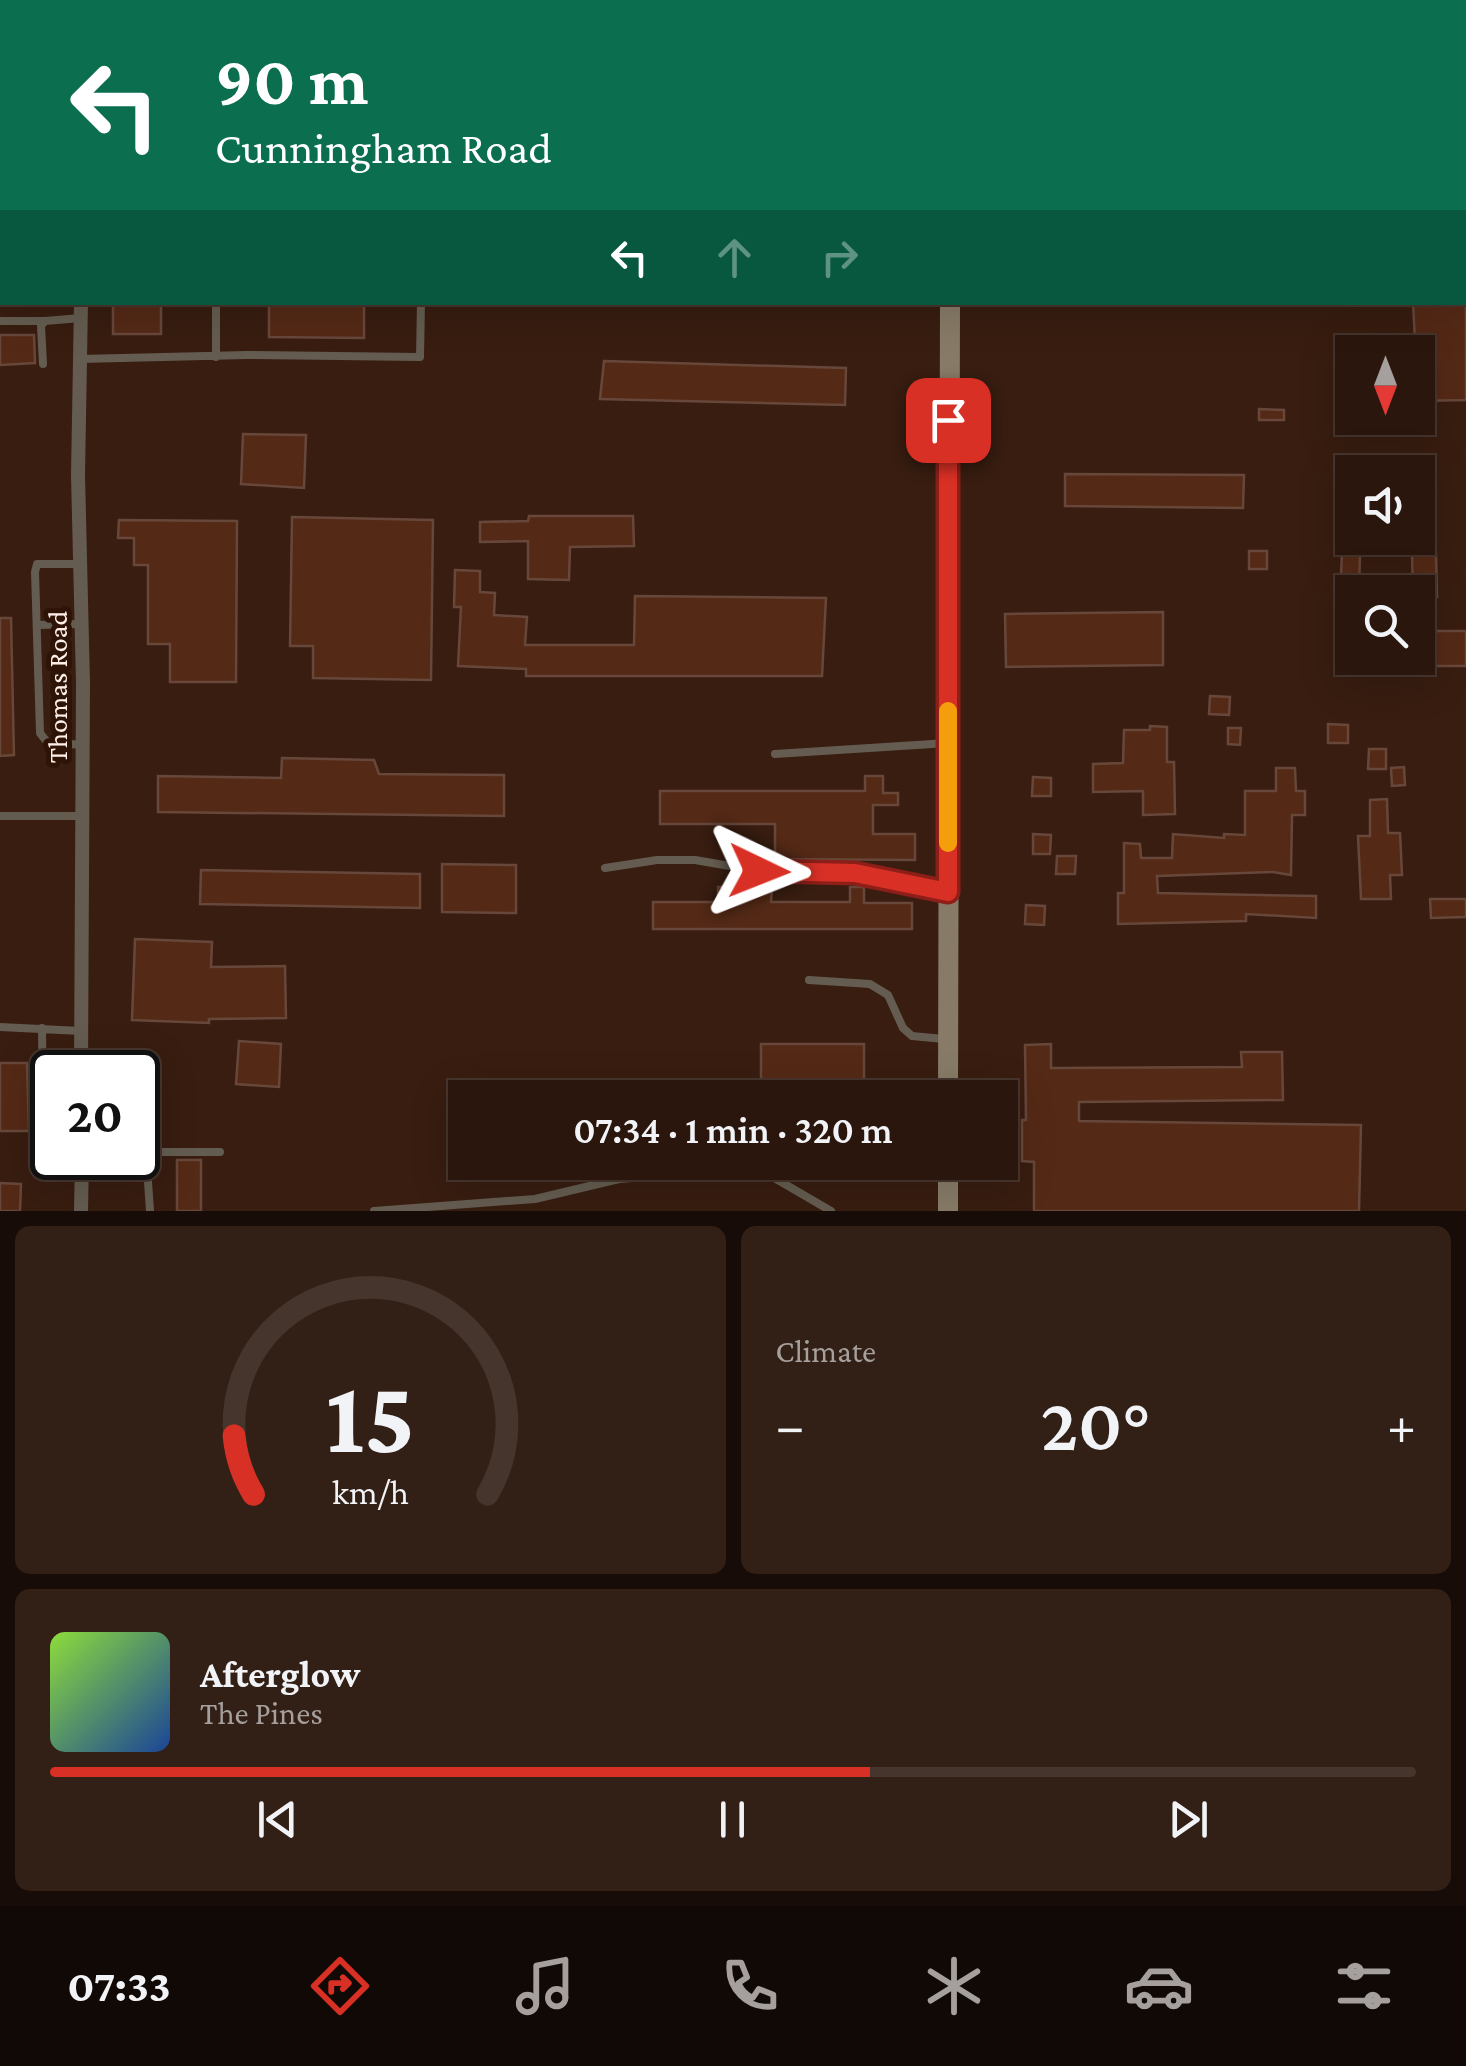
<!DOCTYPE html>
<meta charset="utf-8">
<style>
body{margin:0;font-family:"Crimson Pro",serif;background:#321f15;color:#f1f3f6;height:100vh;display:flex;flex-direction:column;font-size:38px;white-space:nowrap}
*{box-sizing:border-box;margin:0}
p{font-size:32px;color:#a59f9d}
.icon{flex:none;width:55px;height:55px;fill:none;stroke:currentColor;stroke-width:2;stroke-linecap:round;stroke-linejoin:round}
.map{position:relative;height:1211px;overflow:hidden}
.sheet{display:flex;flex-direction:column;gap:15px;padding:15px;background:#170c07;flex:1}
.sheet>*{flex:none}
.guide{position:absolute;left:0px;top:0px;width:1468px;height:305px;box-shadow:0 10px 40px #0002,0 0 0 2px #46352d;background:#0b6e4f;color:#fff;overflow:hidden}
.needle{width:65px;rotate:180deg}
.tools{position:absolute;left:1335px;top:335px;display:grid;gap:20px}
.tools a{display:grid;place-items:center;width:100px;height:100px;border-radius:0px;background:#2a160c;box-shadow:0 10px 40px #0002,0 0 0 2px #46352d;font-size:50px}
.speed{position:absolute;left:30px;top:1050px;display:flex;gap:20px;font-size:50px;font-weight:700;text-align:center}
.speed>*{display:grid;place-content:center;width:130px;height:130px;border-radius:50%;background:#2a160c;box-shadow:0 10px 40px #0002,0 0 0 2px #46352d;line-height:1}
.speed .limit{border:5px solid #111;border-radius:15px;background:#fff;color:#111}
.pin{position:absolute;display:grid;place-items:center;width:85px;height:85px;color:#fff;margin:-42px;border-radius:20px;box-shadow:0 5px 15px #0006}
.me{position:absolute;width:110px;margin:-55px;rotate:92deg;stroke-linejoin:round;filter:drop-shadow(0 0 8px #0008)}
.turn{display:flex;align-items:center;gap:35px;height:210px;padding:0 50px;font-size:45px}
.turn .icon{width:130px;height:130px;stroke-width:2.5}
.turn b{display:block;font-size:70px;line-height:85px}
.lanes{display:flex;align-items:center;height:95px;padding:0 50px;background:#0003;justify-content:center;gap:50px;direction:ltr}
.lanes .off{opacity:.35}
.big{font-size:75px;font-weight:600;line-height:1.1}
.sheet .card{flex:1;display:flex;flex-direction:column;justify-content:center;gap:15px;min-width:0;padding:0 35px;border-radius:15px;background:#321f15}
.sheet .dial{align-items:center;gap:0}
.dial svg{height:260px;overflow:visible;fill:none;stroke:#46352d;stroke-width:7;stroke-linecap:round;text-anchor:middle}
.dial text{fill:#f1f3f6;stroke:none}
.song{display:flex;align-items:center;gap:30px}
.cover{width:120px;height:120px;border-radius:15px;background:linear-gradient(135deg,hsl(90 70% 55%),hsl(220 70% 35%))}
.played{height:10px;border-radius:5px;background:linear-gradient(90deg,#d93025 60%,#46352d 60%)}
.keys{display:flex;justify-content:space-around;direction:ltr}
.heat{display:flex;justify-content:space-between;align-items:center;font-size:55px;direction:ltr}
.sheet .tiles{flex:1;display:grid;gap:15px;grid-template-columns:1fr 1fr}
.card:last-child{grid-column:span 2}
.trip{position:absolute;left:448px;top:1080px;width:570px;height:100px;border-radius:0px;background:#2a160c;box-shadow:0 10px 40px #0002,0 0 0 2px #46352d;font-weight:600;line-height:100px;text-align:center}
.tabs{display:flex;height:160px;justify-content:space-around;align-items:center;background:#110905;color:#a59f9d}
.tabs .icon{width:70px;height:70px}
.tabs .on{color:#d93025}
.tabs b{font-size:45px;color:#f1f3f6}
.map>svg:first-child{display:block}
</style>
<div class="map">
<svg width="1466" height="1211" viewBox="0 0 1466 1211">
<rect width="100%" height="100%" fill="#381d10"/>
<path fill="#542916" stroke="#67473a" stroke-width="2.5" d="M113,302h48v32h-48z
M269,302h95v36l-95,-1z
M1413,302h53v98l-48,1z
M0,335h34l1,28 -35,2z
M604,361l242,7 -1,37 -245,-6z
M1259,409l25,1v10h-25z
M243,434l63,1 -2,53 -63,-4z
M1065,474l179,1 -1,33 -178,-2z
M529,516h104l1,30 -64,1 -1,33 -41,-1v-38l-48,1v-20l48,-1z
M292,517l141,3 -2,160 -118,-2v-32h-23z
M119,520l118,1 -1,161h-66v-38h-22v-79h-14v-27h-16z
M1249,551h18v18h-18z
M1342,553l18,1 -1,38h-7v6l-12,-1z
M1412,554h24l1,43h-19v-5h-5z
M455,570l25,1v21l15,1 -1,22 33,2 -2,28h109l1,-49 191,2 -4,78h-296v-7l-68,-3 3,-59h-7z
M1163,612v53l-157,2 -1,-53z
M0,618h11l3,137 -14,1z
M1418,631h48v35h-48z
M1210,696l20,1 -1,18 -20,-1z
M1328,724l20,1v18h-20z
M1150,726l17,1v35h7l1,52 -32,1v-24l-50,1v-28l30,-1 1,-33h26z
M1228,728h13l-1,17 -12,-1z
M1369,749h17v20h-18z
M282,758l92,2 5,14 125,1v41l-346,-4v-36l123,2z
M1404,767l1,18 -13,1 -1,-18z
M1276,768h19l1,23h9v24h-13l-1,60 -18,-3 -116,4 1,17 158,3v22l-70,-4v7l-128,3v-31h6v-50l16,1 1,14h31l1,-24 51,4v-4l21,1v-44h31z
M865,776h18v17h15v12h-25v29h42v26l-140,-1v-35h-115v-33h205z
M1033,777l18,1v18h-19z
M1387,799l1,34h12l2,42h-12l1,24h-30l-3,-63h12v-36z
M1033,834l18,1 -1,19h-17z
M1057,856h19l-1,18h-19z
M442,864l74,1v48l-74,-1z
M201,870l219,4v34l-220,-4z
M718,887h54l-1,15h79v-15h14v16h48v26h-259v-27h65z
M1430,899h36v18l-35,1z
M1026,905l19,1 -1,19 -19,-1z
M135,939l77,3 -1,25 74,-1 1,52 -77,1v4l-77,-3z
M239,1041l42,3 -2,43 -43,-3z
M761,1044h103v54h-103z
M1051,1044v24l191,-1 -1,-15h41l1,48 -204,2v19l282,4 -2,86h-325v-49l-12,-1v-41h4l-1,-75z
M0,1063h27l2,68h-29z
M177,1160h24v51h-24z
M0,1183l21,1 -1,27h-20z"/>
<g fill="none" stroke-linecap="round" stroke-linejoin="round">
<path stroke="#645c50" stroke-width="8" d="M232,0v2
M0,170h2
M1465,282h1
M216,302v55
M0,321h45
M80,359l166,-4 174,2 1,-55
M43,364l-2,-38 4,-5 36,-3
M81,564h-44l-2,8 5,161 7,9 35,3
M37,625l45,-1
M775,754l173,-11
M0,816h81
M605,868l52,-8h38l64,11 96,2 93,19
M809,980l61,4 18,11 15,33 9,8 32,3
M0,1027l81,4
M42,1028l1,91
M138,1149l8,3h74
M146,1152l4,59
M374,1211l161,-12 84,-20 97,-7 55,4 60,35"/>
<path stroke="#645c50" stroke-width="14" d="M79,0v2
M81,302l-3,173 5,208 -2,389
M922,417l26,3
M81,1211l1,-53"/>
<path stroke="#877b67" stroke-width="20" d="M949,2v-2
M948,1098l2,-796
M948,1162v49"/>
</g>
<g fill="none" stroke-linecap="round" stroke-linejoin="round">
<defs>
<path id="route" d="M759,871l96,2 93,19v-472"/>
</defs>
<use href="#route" stroke="#8d1f18" stroke-width="25"/>
<use href="#route" stroke="#d93025" stroke-width="18"/>
<path stroke="#f59e0b" stroke-width="18" d="M948,711v132"/>
</g>
<g text-anchor="middle" stroke-width="10" stroke-linejoin="round" paint-order="stroke">
<g font-size="28" fill="#ffefe8" stroke="#2e1307">
<text transform="translate(57 687) rotate(-90)" y="10">Thomas Road</text>
</g>
</g>
</svg>
<div class="tools">
<a><svg class="needle" viewBox="-14 -14 28 28"><path d="M0-13l5 13h-10z" fill="#e53935"/><path d="M0 13l5-13h-10z" fill="#a59f9d"/></svg></a>
<a><svg class="icon" aria-label="sound" viewBox="0 0 24 24"><path d="M4 9h4l5-4v14l-5-4H4zM17 9q2 3 0 6"/></svg></a>
<a><svg class="icon" aria-label="search" viewBox="0 0 24 24"><circle cx="10" cy="10" r="6"/><path d="M15 15l6 6"/></svg></a>
</div>
<div class="speed"><div class="limit">20</div></div>
<div class="pin" style="left:948px;top:420px;background:#d93025"><svg class="icon" aria-label="arrive" viewBox="0 0 24 24"><path d="M6 21V4h12l-3 4 3 4H6"/></svg></div>
<svg class="me" style="left:759px;top:871px" viewBox="-20 -20 40 40"><path d="M0-17L14 15 0 8-14 15z" fill="#d93025" stroke="#fff" stroke-width="4"/></svg>
<div class="trip">07:34 · 1 min · 320 m</div>
<div class="guide">
<div class="turn"><svg class="icon" aria-label="left" viewBox="0 0 24 24"><path d="M17 20v-9H6M10 6l-5 5 5 5"/></svg><div><b>90 m</b>Cunningham Road</div></div>
<div class="lanes"><svg class="icon" aria-label="left" viewBox="0 0 24 24"><path d="M17 20v-9H6M10 6l-5 5 5 5"/></svg><svg class="icon off" aria-label="ahead" viewBox="0 0 24 24"><path d="M12 20V5M6 11l6-6 6 6"/></svg><svg class="icon off" aria-label="right" viewBox="0 0 24 24"><path d="M7 20v-9h11M14 6l5 5-5 5"/></svg></div>
</div>
</div>
<section class="sheet">
<div class="tiles">
<div class="card dial"><svg viewBox="0 0 100 80">
<path d="M14 69A42 42 0 1 1 86 69"/>
<path d="M14 69A42 42 0 0 1 8 51" stroke="#d93025"/>
<text x="50" y="56" font-size="32" font-weight="700">15</text>
<text x="50" y="72" font-size="11">km/h</text>
</svg></div>
<div class="card"><p>Climate</p>
<div class="heat"><a>−</a><b class="big">20°</b><a>+</a></div>
</div>
<div class="card">
<div class="song"><i class="cover"></i><div><b>Afterglow</b><p>The Pines</p></div></div>
<div class="played"></div>
<div class="keys"><svg class="icon" aria-label="previous" viewBox="0 0 24 24"><path d="M18 5L8 12l10 7zM5 5v14"/></svg><svg class="icon" aria-label="pause" viewBox="0 0 24 24"><path d="M8 5v14M16 5v14"/></svg><svg class="icon" aria-label="next" viewBox="0 0 24 24"><path d="M6 5l10 7-10 7zM19 5v14"/></svg></div>
</div>
</div>
</section>
<nav class="tabs">
<b>07:33</b>
<svg class="icon on" aria-label="directions" viewBox="0 0 24 24"><path d="M12 3l9 9-9 9-9-9zM9 14v-3h6M13 9l2 2-2 2"/></svg>
<svg class="icon" aria-label="music" viewBox="0 0 24 24"><path d="M9 18V5l10-2v13"/><circle cx="6" cy="18" r="3"/><circle cx="16" cy="16" r="3"/></svg>
<svg class="icon" aria-label="phone" viewBox="0 0 24 24"><path d="M5 4h4l2 5-3 2q2 4 5 5l2-3 5 2v4C11 20 4 13 5 4z"/></svg>
<svg class="icon" aria-label="climate" viewBox="0 0 24 24"><path d="M12 3v18M4 7l16 10M4 17L20 7"/></svg>
<svg class="icon" aria-label="car" viewBox="0 0 24 24"><path d="M5 17H2v-5l4-1 3-4h7l3 4 3 1v5h-3M9 17h6M6 11h13"/><circle cx="7" cy="17" r="2"/><circle cx="17" cy="17" r="2"/></svg>
<svg class="icon" aria-label="filters" viewBox="0 0 24 24"><path d="M4 7h16M4 17h16"/><circle cx="9" cy="7" r="2"/><circle cx="15" cy="17" r="2"/></svg>
</nav>
